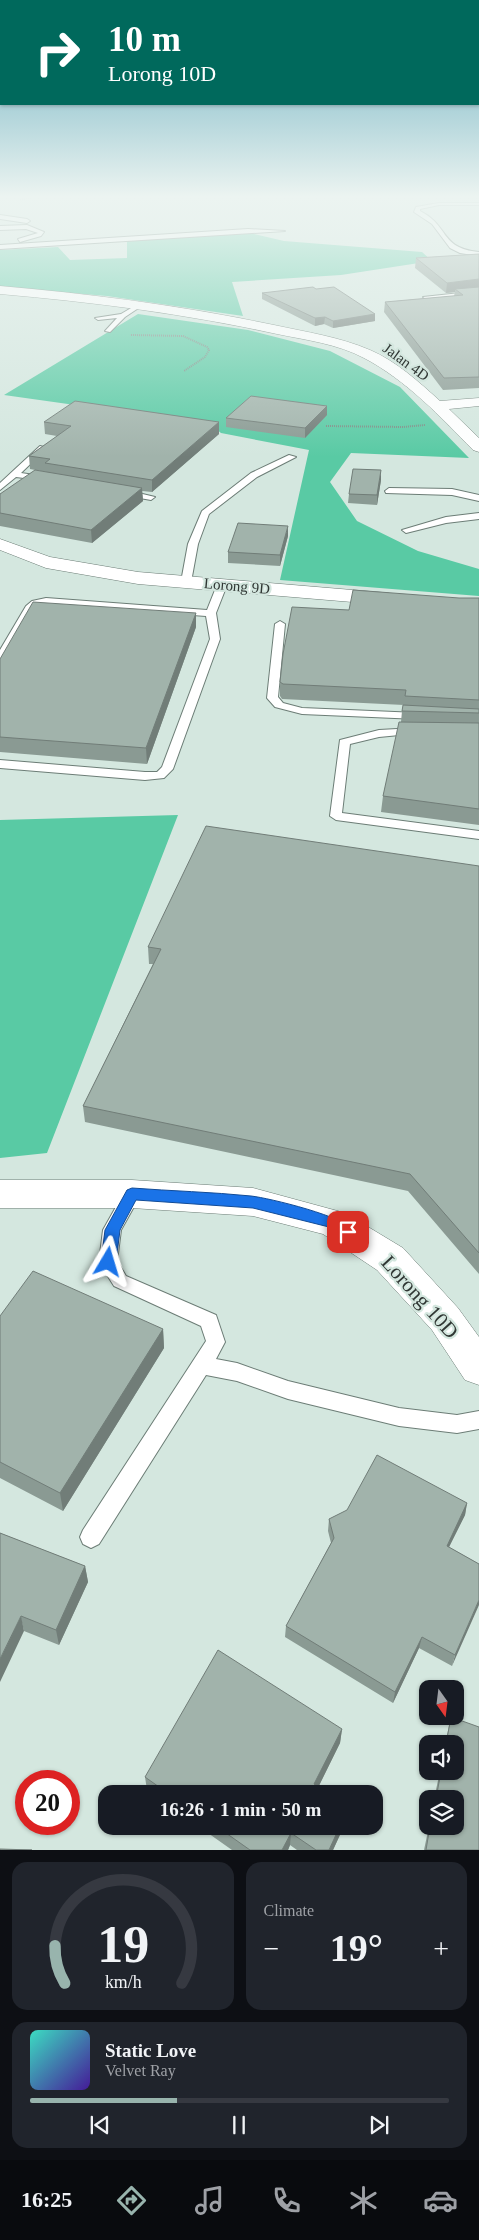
<!DOCTYPE html>
<meta charset="utf-8">
<style>
body{margin:0;font-family:"Times New Roman",serif;background:#20242c;color:#f1f3f6;height:100vh;display:flex;flex-direction:column;font-size:19px;white-space:nowrap}
*{box-sizing:border-box;margin:0}
p{font-size:16px;color:#9ea1a6}
.icon{flex:none;width:28px;height:28px;fill:none;stroke:currentColor;stroke-width:2;stroke-linecap:round;stroke-linejoin:round}
.map{position:relative;height:1850px;overflow:hidden}
.details{display:flex;flex-direction:column;gap:12px;padding:12px;background:#0d0f14;flex:1}
.details>*{flex:none}
.guide{position:absolute;left:0px;top:0px;width:480px;height:105px;box-shadow:0 1px 4px #0004;background:#00695c;color:#fff;overflow:hidden}
.needle{width:32px;rotate:166deg}
.buttons{position:absolute;left:419px;top:1680px;display:grid;gap:10px}
.buttons a{display:grid;place-items:center;width:45px;height:45px;border-radius:10px;background:#171b24;box-shadow:0 1px 4px #0004;font-size:25px}
.speed{position:absolute;left:15px;top:1770px;display:flex;gap:10px;font-size:25px;font-weight:700;text-align:center}
.speed>*{display:grid;place-content:center;width:65px;height:65px;border-radius:50%;background:#171b24;box-shadow:0 1px 4px #0004;line-height:1}
.speed .limit{border:8px solid #d22;background:#fff;color:#111}
.pin{position:absolute;display:grid;place-items:center;width:42px;height:42px;color:#fff;margin:-21px;border-radius:10px;box-shadow:0 2px 8px #0006}
.me{position:absolute;width:55px;margin:-28px;rotate:7deg;stroke-linejoin:round;filter:drop-shadow(0 0 4px #0008)}
.turn{display:flex;align-items:center;gap:18px;height:105px;padding:0 25px;font-size:22px}
.turn .icon{width:65px;height:65px;stroke-width:2.5}
.turn b{display:block;font-size:35px;line-height:42px}
.big{font-size:38px;font-weight:600;line-height:1.1}
.details .tile{flex:1;display:flex;flex-direction:column;justify-content:center;gap:8px;min-width:0;padding:0 18px;border-radius:15px;background:#20242c}
.details .dial{align-items:center;gap:0}
.dial svg{height:130px;overflow:visible;fill:none;stroke:#363941;stroke-width:7;stroke-linecap:round;text-anchor:middle}
.dial text{fill:#f1f3f6;stroke:none}
.song{display:flex;align-items:center;gap:15px}
.cover{width:60px;height:60px;border-radius:8px;background:linear-gradient(135deg,hsl(170 70% 55%),hsl(260 70% 35%))}
.played{height:5px;border-radius:2px;background:linear-gradient(90deg,#98b4ad 35%,#363941 35%)}
.keys{display:flex;justify-content:space-around;direction:ltr}
.heat{display:flex;justify-content:space-between;align-items:center;font-size:28px;direction:ltr}
.details .tiles{flex:1;display:grid;gap:12px;grid-template-columns:1fr 1fr}
.tile:last-child{grid-column:span 2}
.trip{position:absolute;left:98px;top:1785px;width:285px;height:50px;border-radius:15px;background:#171b24;box-shadow:0 1px 4px #0004;font-weight:600;line-height:50px;text-align:center}
.tabs{display:flex;height:80px;justify-content:space-around;align-items:center;background:#090b0e;color:#9ea1a6}
.tabs .icon{width:35px;height:35px}
.tabs .selected{color:#98b4ad}
.tabs b{font-size:22px;color:#f1f3f6}
.map>svg:first-child{display:block}
</style>
<div class="map">
<svg width="479" height="1850" viewBox="0 0 479 1850">
<rect width="100%" height="100%" fill="#d4e7df"/>
<path fill="#59caa4" d="M250,233l34,8 138,11 10,9 -91,14 -109,7 11,34 -136,-20 -107,-9v-37l58,-3 12,13 57,-2v-17z
M138,314l110,16 82,21 70,36 69,71 -118,-5 -21,29 27,39 61,30 61,18v27l-199,-16 29,-130 -88,-17 -11,-9 -206,-29z
M178,815l-131,338 -47,5v-338z"/>
<g fill="none" stroke-linecap="round" stroke-linejoin="round">
<defs>
<path id="service" d="M439,203h40v2h-40l-19,4v2c30,15 19,37 59,41v4l-19,-3 -10,-5 -18,-24 -18,-12 2,-5z
M0,215l27,4 3,2 -3,2 -27,-4z
M27,225l17,7 -3,4 -21,6 -2,-3 20,-6 -12,-4 -26,1v-4z
M248,229l37,2 -285,18v-4z
M479,291v4l-53,4 -3,-2z
M138,304l2,3 -15,10 -15,15 -5,-1 12,-13 -19,2 -3,-2 26,-4z
M40,446l7,2 -26,25 27,4v4l-32,-4 -16,13v-7z
M289,455l7,2 -39,20 -48,37 -11,30 -7,38 -2,2h-6l-2,-2 7,-38 14,-33 49,-38z
M389,488l63,1 27,6v6l-27,-6 -66,-2 -1,-2z
M126,490l29,7 -4,3 -28,-5 -1,-2z
M479,513v6l-33,4 -40,10 -4,-3 44,-13z
M222,582l5,3 -11,28 4,26 -47,130 -9,9 -19,2 -145,-12v-8l145,12h12l5,-5 48,-128 -4,-23 -160,-12 -8,1 -5,5 -28,49 -5,3v-12l26,-44 6,-5 14,-3 161,12 10,-25z
M280,621l5,3 -7,73 5,6 19,5 116,5 6,3 -6,3 -116,-5 -27,-7 -8,-9 8,-74z
M416,728l6,3 -2,2 -41,4 -29,7 -8,69 137,18v8l-143,-19 -6,-4 10,-76 39,-10z
M132,1187l6,2 3,5 -20,36 -4,31 9,15 90,39 9,27 -9,17 21,4 51,18 111,27 58,7 22,-4v18l-22,4 -58,-7 -111,-27 -51,-18 -31,-6 -107,169 -8,4 -8,-4 -3,-7 3,-7 123,-189 -5,-15 -87,-40 -12,-19 -3,-5 4,-32 23,-41z"/>
<path id="minor" d="M0,286c92,8 184,20 274,39 32,7 66,12 96,25 26,11 49,32 70,51l39,-3v8l-30,3 30,29v14l-6,-2c-32,-33 -67,-70 -109,-92 -26,-14 -58,-18 -87,-24 -91,-20 -184,-32 -277,-40z
M0,539l50,18 88,15 250,21 7,2 3,4 -3,4 -7,2 -250,-21 -92,-16 -46,-18z
M0,1180h132l121,8 92,25 58,35 55,60 21,29v48l-14,-5 -33,-50 -55,-60 -54,-36 -70,-18 -121,-8h-132z"/>
</defs>
<use href="#service" stroke="#6c7d76" stroke-width="2"/>
<use href="#minor" stroke="#6c7d76" stroke-width="1"/>
<path stroke="#7e8b86" stroke-width="1" stroke-dasharray="1 1" stroke-linecap="butt" d="M20,200l11,-2"/>
<path stroke="#7e8b86" stroke-width="2" stroke-dasharray="1 1" stroke-linecap="butt" d="M131,335l52,1 24,11 2,3 -4,7 -21,14
M326,426l77,1 22,-2"/>
<use href="#service" fill="#fff" fill-rule="evenodd"/>
<use href="#minor" fill="#fff" fill-rule="evenodd"/>
</g>
<path fill="#8a9a93" d="M479,254v134l-36,2 -59,-78 1,-10 69,-6 1,-4 -9,1 -31,-25 1,-10z
M316,289l59,25v7l-42,7 -9,-4 -9,2 -53,-27v-6z
M327,415l-22,23 -79,-11v-9z
M44,422h175v12l-67,58 -10,-1 1,10 -51,42 -92,-17v-32l46,-22 -16,-3 -1,-13 28,-20 -12,-2z
M381,480l-4,25 -29,-2 1,-9z
M288,536l-8,30 -52,-3v-11z
M459,598h20v227l-98,-13 2,-16 18,-74 1,-11 2,-6 -122,-6 -2,-3v-14l69,-72z
M196,613v14l-49,137 -147,-12v-93z
M479,866v408l-71,-83 -323,-69 -2,-16 70,-142h-4l-1,-17z
M0,1316l163,13 1,19 -101,163 -63,-33z
M467,1503l-2,12 -16,32 30,17 -27,102 -33,-18 -26,55 -108,-66 1,-11 45,-83 -3,-12 1,-12z
M0,1533l85,33 3,16 -29,63 -35,-14z
M451,1717l28,133h-55l5,-24h26v-27h-21l6,-28h15v-27h-10z
M342,1729l-2,14 -22,44 11,7h-177l-5,-4 -2,-13z
M198,1826h146l-11,24h-36l-7,-5 -2,5h-56z"/>
<path fill="#717d78" d="M479,279v10h-24v3l-9,1 1,-10z
M375,314v7l-42,7v-7z
M325,317l-1,7 -9,2v-8z
M327,406v9l-22,23v-10z
M219,422v12l-67,58v-12z
M381,470v10l-4,25v-10z
M142,488l1,13 -51,42 -1,-13z
M288,526v10l-8,30v-11z
M196,613v14l-49,137 -1,-16z
M163,1329l1,19 -101,163 -3,-18z
M467,1503l-2,12 -21,42 3,-11z
M85,1566l3,16 -29,63 -3,-15z
M479,1600v5l-27,61 3,-11z
M21,1616l3,15 -24,51v-23z
M422,1637l-3,11 -26,55 2,-11z
M342,1729l-2,14 -25,51 -1,-10z
M340,1826h4l-11,24h-4z
M291,1833l-1,12 -2,5h-6z"/>
<path fill="#a1b3ab" stroke="#717d78" d="M479,254v25l-32,4 -31,-25z
M313,287l3,2 18,-2 41,27 -42,7 -8,-4 -10,1 -53,-25z
M479,287v90l-35,1 -59,-76 78,-7 -8,-6z
M251,396l76,10 -22,22 -79,-10z
M75,401l144,21 -67,58 -107,-17 5,-4 -21,-3 42,-30 -27,-4z
M353,469l28,1 -4,25 -28,-1z
M35,470l107,18 -51,42 -91,-17v-19z
M238,523l50,3 -8,29 -52,-3z
M353,590l106,8h20v102l-74,-4 1,-6 -123,-6 -3,-2 3,-28 9,-47 57,3z
M33,602l163,11 -50,135 -146,-11v-78z
M403,705l76,4v4l-77,-2z
M399,722l80,1v86l-96,-13z
M206,826l273,40v387l-69,-79 -327,-68 78,-157 -13,-2z
M33,1271l130,58 -103,164 -60,-31v-146z
M377,1455l90,48 -20,43 32,18v36l-24,55 -33,-18 -27,55 -109,-66 48,-88 -5,-19 18,-9z
M0,1533l85,33 -29,64 -35,-14 -21,43z
M218,1650l124,79 -28,55 15,10h-160l-24,-17z
M451,1717l28,10v123h-53l4,-24h25v-27h-19l5,-28h14v-27h-9z
M216,1826h124l-11,24h-13l-25,-17 -9,17h-32z
M0,1849l32,1h-32z"/>
<linearGradient id="sky" x2="0" y2="1"><stop stop-color="#61aabc"/><stop offset="0.43" stop-color="#ecf4f1"/><stop offset="1" stop-color="#ecf4f1" stop-opacity="0"/></linearGradient>
<rect width="479" height="457" fill="url(#sky)"/>
<path fill="#1a73e8" stroke="#114b97" d="M132,1188c39,3 80,4 119,8 18,2 97,21 104,36l-2,4 -5,1 -19,-10 -76,-19 -117,-8 -16,30 -4,32 -2,4 -6,2 -5,-2 -2,-4 4,-32 22,-40z"/>
<g text-anchor="middle" stroke-width="4.5" stroke-linejoin="round" paint-order="stroke">
<g font-size="15" fill="#303734" stroke="#d4e7df">
<text transform="translate(406 362) rotate(36)" y="5">Jalan 4D</text>
<text transform="translate(237 586) rotate(5)" y="5">Lorong 9D</text>
</g>
<g font-size="21" fill="#303734" stroke="#d4e7df">
<text transform="translate(420 1297) rotate(48)" y="7">Lorong 10D</text>
</g>
</g>
</svg>
<div class="buttons">
<a><svg class="needle" viewBox="-14 -14 28 28"><path d="M0-13l5 13h-10z" fill="#e53935"/><path d="M0 13l5-13h-10z" fill="#9ea1a6"/></svg></a>
<a><svg class="icon" aria-label="sound" viewBox="0 0 24 24"><path d="M4 9h4l5-4v14l-5-4H4zM17 9q2 3 0 6"/></svg></a>
<a><svg class="icon" aria-label="layers" viewBox="0 0 24 24"><path d="M12 4l9 5-9 5-9-5zM3 14l9 5 9-5"/></svg></a>
</div>
<div class="speed"><div class="limit">20</div></div>
<div class="pin" style="left:348px;top:1232px;background:#d93025"><svg class="icon" aria-label="arrive" viewBox="0 0 24 24"><path d="M6 21V4h12l-3 4 3 4H6"/></svg></div>
<svg class="me" style="left:108px;top:1262px" viewBox="-20 -20 40 40"><path d="M0-17L14 15 0 8-14 15z" fill="#1a73e8" stroke="#fff" stroke-width="4"/></svg>
<div class="trip">16:26 · 1 min · 50 m</div>
<div class="guide">
<div class="turn"><svg class="icon" aria-label="right" viewBox="0 0 24 24"><path d="M7 20v-9h11M14 6l5 5-5 5"/></svg><div><b>10 m</b>Lorong 10D</div></div>
</div>
</div>
<section class="details">
<div class="tiles">
<div class="tile dial"><svg viewBox="0 0 100 80">
<path d="M14 69A42 42 0 1 1 86 69"/>
<path d="M14 69A42 42 0 0 1 8 46" stroke="#98b4ad"/>
<text x="50" y="56" font-size="32" font-weight="700">19</text>
<text x="50" y="72" font-size="11">km/h</text>
</svg></div>
<div class="tile"><p>Climate</p>
<div class="heat"><a>−</a><b class="big">19°</b><a>+</a></div>
</div>
<div class="tile">
<div class="song"><i class="cover"></i><div><b>Static Love</b><p>Velvet Ray</p></div></div>
<div class="played"></div>
<div class="keys"><svg class="icon" aria-label="previous" viewBox="0 0 24 24"><path d="M18 5L8 12l10 7zM5 5v14"/></svg><svg class="icon" aria-label="pause" viewBox="0 0 24 24"><path d="M8 5v14M16 5v14"/></svg><svg class="icon" aria-label="next" viewBox="0 0 24 24"><path d="M6 5l10 7-10 7zM19 5v14"/></svg></div>
</div>
</div>
</section>
<nav class="tabs">
<b>16:25</b>
<svg class="icon selected" aria-label="directions" viewBox="0 0 24 24"><path d="M12 3l9 9-9 9-9-9zM9 14v-3h6M13 9l2 2-2 2"/></svg>
<svg class="icon" aria-label="music" viewBox="0 0 24 24"><path d="M9 18V5l10-2v13"/><circle cx="6" cy="18" r="3"/><circle cx="16" cy="16" r="3"/></svg>
<svg class="icon" aria-label="phone" viewBox="0 0 24 24"><path d="M5 4h4l2 5-3 2q2 4 5 5l2-3 5 2v4C11 20 4 13 5 4z"/></svg>
<svg class="icon" aria-label="climate" viewBox="0 0 24 24"><path d="M12 3v18M4 7l16 10M4 17L20 7"/></svg>
<svg class="icon" aria-label="car" viewBox="0 0 24 24"><path d="M5 17H2v-5l4-1 3-4h7l3 4 3 1v5h-3M9 17h6M6 11h13"/><circle cx="7" cy="17" r="2"/><circle cx="17" cy="17" r="2"/></svg>
</nav>
